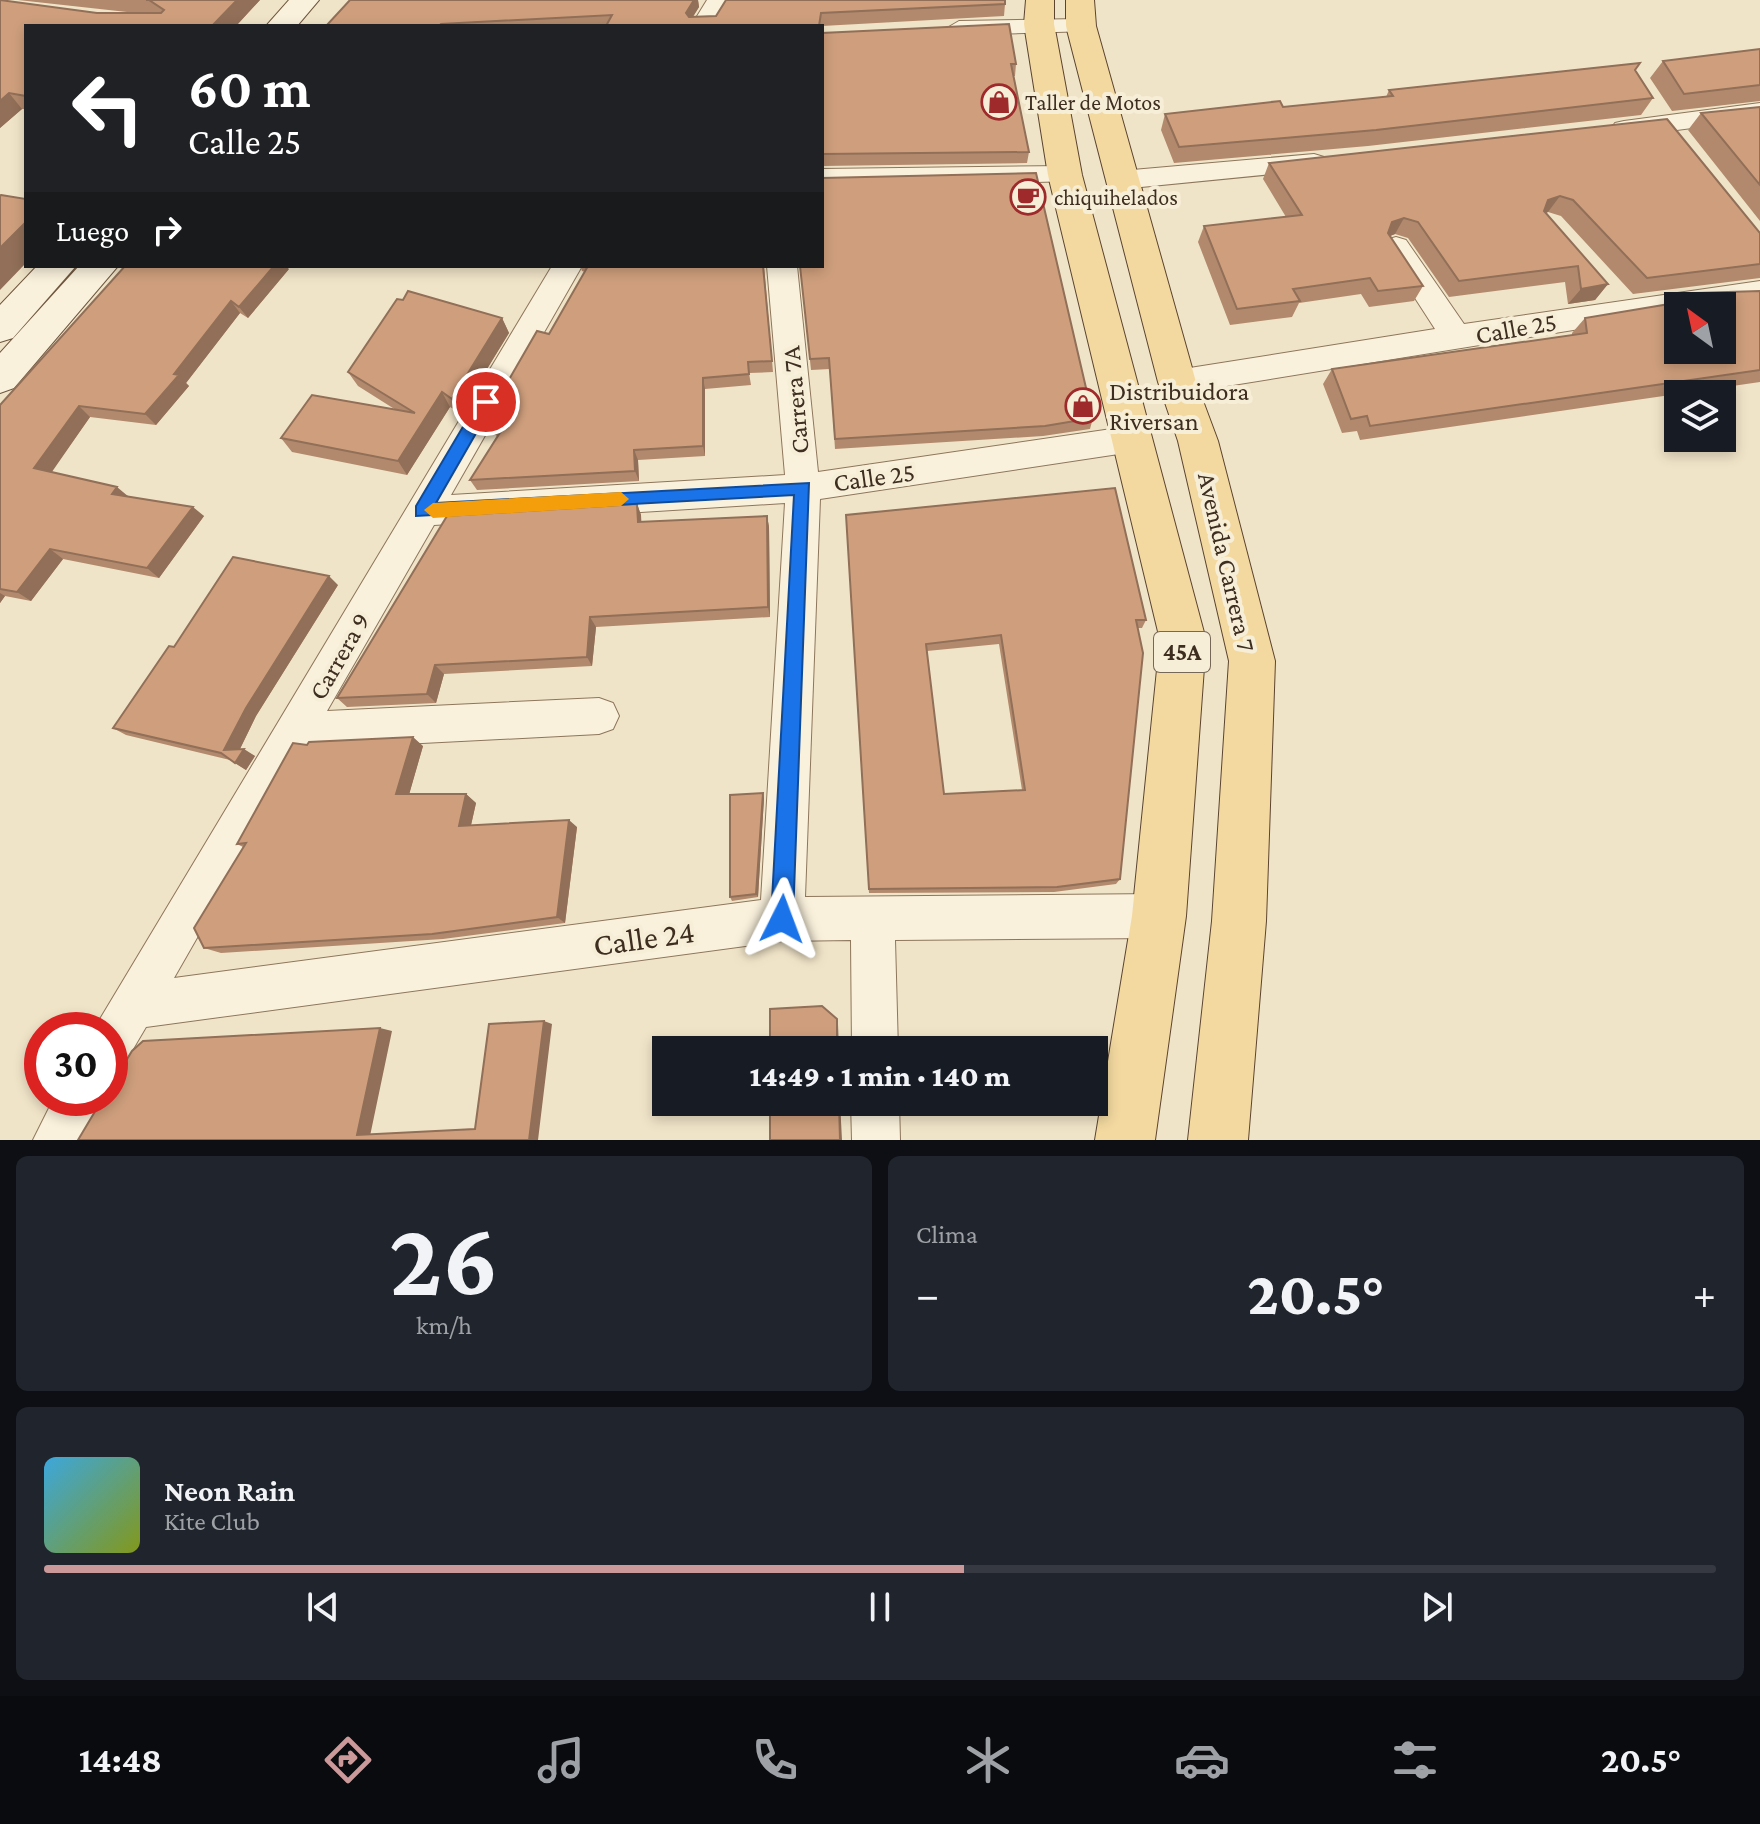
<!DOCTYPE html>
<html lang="es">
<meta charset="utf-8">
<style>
body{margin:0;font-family:"Crimson Pro",serif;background:#20242c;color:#f1f3f6;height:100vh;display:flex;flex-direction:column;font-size:30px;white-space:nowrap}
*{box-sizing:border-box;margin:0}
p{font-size:26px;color:#9ea1a6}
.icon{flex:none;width:44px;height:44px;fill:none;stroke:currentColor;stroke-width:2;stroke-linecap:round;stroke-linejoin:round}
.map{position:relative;height:1140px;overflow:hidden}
.details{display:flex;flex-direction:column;gap:16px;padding:16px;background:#0d0f14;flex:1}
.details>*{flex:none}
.hud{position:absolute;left:24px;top:24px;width:800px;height:244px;border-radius:0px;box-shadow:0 4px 12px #0003;background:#202124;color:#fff;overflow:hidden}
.needle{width:52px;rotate:327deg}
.controls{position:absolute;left:1664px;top:292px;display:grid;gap:16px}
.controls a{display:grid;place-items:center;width:72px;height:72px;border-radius:0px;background:#171b24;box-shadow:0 4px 12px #0003;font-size:40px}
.speed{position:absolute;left:24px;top:1012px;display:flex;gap:16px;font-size:40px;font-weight:700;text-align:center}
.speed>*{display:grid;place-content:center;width:104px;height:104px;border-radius:50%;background:#171b24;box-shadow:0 4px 12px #0003;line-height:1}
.speed .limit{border:12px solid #d22;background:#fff;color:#111}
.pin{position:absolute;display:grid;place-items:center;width:68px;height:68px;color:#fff;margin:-34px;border:4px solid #fff;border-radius:50%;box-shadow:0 2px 8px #0007}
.me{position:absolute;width:88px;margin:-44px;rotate:3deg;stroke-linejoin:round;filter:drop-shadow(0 0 6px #0008)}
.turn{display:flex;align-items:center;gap:28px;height:168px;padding:0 32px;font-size:36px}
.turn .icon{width:104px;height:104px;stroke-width:2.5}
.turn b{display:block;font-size:56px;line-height:68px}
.then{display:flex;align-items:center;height:76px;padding:0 32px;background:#0003;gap:16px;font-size:30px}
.big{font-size:60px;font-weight:800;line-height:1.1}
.details .tile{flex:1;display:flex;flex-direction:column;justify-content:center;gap:12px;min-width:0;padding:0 28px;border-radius:12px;background:#20242c}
.details .dial{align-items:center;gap:0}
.dial b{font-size:104px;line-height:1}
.song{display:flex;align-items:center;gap:24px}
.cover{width:96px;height:96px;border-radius:12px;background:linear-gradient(135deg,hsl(200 70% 55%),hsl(70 70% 35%))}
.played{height:8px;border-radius:4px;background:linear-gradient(90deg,#cc999b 55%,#363941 55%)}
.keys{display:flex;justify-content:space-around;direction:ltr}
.heat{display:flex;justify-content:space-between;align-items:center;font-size:44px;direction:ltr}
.details .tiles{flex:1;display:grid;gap:16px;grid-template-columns:1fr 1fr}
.tile:last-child{grid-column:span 2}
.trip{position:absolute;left:652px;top:1036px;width:456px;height:80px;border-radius:0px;background:#171b24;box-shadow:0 4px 12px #0003;font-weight:800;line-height:80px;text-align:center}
.dock{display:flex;height:128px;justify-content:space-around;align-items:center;background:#090b0e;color:#9ea1a6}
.dock .icon{width:56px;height:56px}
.dock .active{color:#cc999b}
.dock b{font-size:36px;color:#f1f3f6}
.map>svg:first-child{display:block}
</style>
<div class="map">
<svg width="1760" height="1140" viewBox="0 0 1760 1140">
<rect width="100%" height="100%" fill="#f0e4c8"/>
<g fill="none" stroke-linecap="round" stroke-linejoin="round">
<defs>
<path id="minor" d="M707,0h24l-16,26h-24z
M1081,19l12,7 -4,5 -130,4 -12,-7 12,-7z
M1760,103v16l-136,18 -9,-2 -4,-6 4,-6 9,-2z
M1314,154l10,3 3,6 -3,6 -203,20 -10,-3 -4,-6 4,-6 10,-3z
M1065,166l10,3 4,6 -4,6 -253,6v-18z
M1396,237l10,3 58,84 296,-43v22l-38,4 -44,-1v7l-501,81 -11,-3 -5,-9 5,-9 11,-3 258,-41 -53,-82 4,-7z
M552,266h30l-131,229 334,-20 -18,-209h30l21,206 314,-46 12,4 5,9 -5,9 -12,4 -312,47 -15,398 354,-3 15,7 7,15 -7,15 -15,7 -264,2 3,110h-46l-1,-110 -69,1 -636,86 -20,34 -16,7v-38l-16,-1zM785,503l-24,397 -587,78 131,-229 294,-15 14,-5 6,-13 -6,-13 -14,-5 -272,13 107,-186z
M54,1098h50l-21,42h-50z
M851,1102h48l1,38h-48z"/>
<path id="secondary" d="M289,0h30l-22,26h-31z
M37,266h39l-63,72 -13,4v-37z
M79,266h39l-104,122 -14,5v-40z"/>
<path id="primary" d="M1026,0h28v24l28,151 124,465 -20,276 -31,224h-60l37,-224 28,-276 -112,-465 -24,-151z
M1066,0h28l2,26 100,356 22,59 57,220 -9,260 -18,219h-60l24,-219 17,-260 -51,-220 -20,-59 -92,-356z"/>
</defs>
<use href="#minor" stroke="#8d765c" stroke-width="2"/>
<use href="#secondary" stroke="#6f573f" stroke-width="2"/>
<use href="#primary" stroke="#5b4430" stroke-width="2"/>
<use href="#minor" fill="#faf1dc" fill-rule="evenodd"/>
<use href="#secondary" fill="#faf1dc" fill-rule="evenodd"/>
<use href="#primary" fill="#f3d9a0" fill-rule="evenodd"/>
</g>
<path fill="#b2896c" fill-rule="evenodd" d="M0,0l97,13h39l-118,-13h242l-24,26h-210v83h-4l-22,19z
M350,0h348l1,7 -6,10 312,-13 -1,12 -182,10h-496z
M822,33l194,31 -1,12h-2l16,76 -2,11 -205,3z
M1760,49v52l-88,10 -22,-33 13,-17z
M1635,70l18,28 -12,17 -273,31 -194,17 -13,-33 4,-16 118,-7 103,-10 3,-7z
M1760,107v114l-72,-91 13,-17z
M1667,119l93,114v45l-127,16 -72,-78 -13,-4 -2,1 62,71 -13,16 -27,4 -3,-22 -116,15 -41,-59 -13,-4 -5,2 33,50 -9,15 -45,6 -8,-13 -62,9 -7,14 -62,8 -32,-83 6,-16 82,-9 -23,-38 6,-16z
M580,266h184l9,106 -24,1 2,12 -46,4v67l-67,4 1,21 -162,9 -7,-10 27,-44 -6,-4 -6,-11 64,-87 36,-62 -3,-1z
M800,266l293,152 -3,11 -47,7 -208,13 -5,-80 -19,1z
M289,269l-41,49 -8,-5 -54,70 3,3 -33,39 -66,-8 -39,55 77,24 76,20 -45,62 -96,-19 -32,42 -26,-5 -5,7v-198z
M1760,291v91l-400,58 -3,-9 -15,2 -19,-49 9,-15 240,-34v-2l13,-15 104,-17 7,-8z
M502,318l7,15 -49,80 -10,-6 -43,68 -115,-23 -11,-14 115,-28 -38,-24 -10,-14z
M637,504l4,11v7l126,-6 2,11 1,90 -174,10 -4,39 -148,8 -8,29 -89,4 -10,-9z
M846,515l300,105 -4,8h-4l-18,251 -4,5 -62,8 -185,1zM999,644l23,146 -78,4 -17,-143z
M338,585l-82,131 -16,33 15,7 -9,14 -16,-10 -104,-25 -13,-7 61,-81z
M307,745l116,1 -14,48h57l10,9 -5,22 106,2 -12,96 -122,16 -222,14 -17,-5 39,-101 -6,-3z
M763,793l1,5 -6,99 -26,4 -2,-4z"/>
<path fill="#916f58" d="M237,0h23l-24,26h-24z
M694,0h4l1,7 -11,17 -2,-11z
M9,93l13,16 -22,19v-27z
M1560,196l-12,16 -12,5 12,-17z
M1404,218l-9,16 -12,5 9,-17z
M26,222v41l-26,27v-42z
M274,266h12l3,3 -41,49 -9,-11z
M1608,284l-13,16 -27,4 13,-15z
M231,301l9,12 -54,70 3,3 -33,39 -11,-11 29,-40z
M502,318l7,15 -49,80 -8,-14z
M703,378l2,11v67l-2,-10z
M442,392l8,15 -43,68 -9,-14z
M79,406l11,11 -43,62 -13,-11z
M634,450l4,10 1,21 -4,-10z
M117,487l12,10 -17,-3z
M637,504l4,11 1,18 -4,-11z
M193,507l11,9 -45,62 -12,-10z
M767,516l2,11 1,90 -2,-10z
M50,549l13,10 -32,42 -14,-9z
M329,576l9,9 -82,131 -20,41 -12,-7 22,-42z
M0,593l5,3 -5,7z
M590,617l6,10 -4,39 -5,-9z
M435,665l9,9 -8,29 -9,-9z
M413,737l10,9 -16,56 -11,-8z
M244,749l11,7 -9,14 -11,-7z
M763,793l1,5 -6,99 -2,-3z
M466,794l10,9 -7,31 -10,-8z
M569,820l8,7 -12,96 -8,-6z
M837,1019l1,5 1,26h-2z
M544,1021l8,3 -14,116h-9z
M380,1028l12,3 -22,105 -13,-1z
M839,1102h1l2,38h-2z"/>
<path fill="#cf9f7d" stroke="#916f58" stroke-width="2" fill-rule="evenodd" d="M0,0l97,13h64l3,-3 -15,-10h-3h91l-25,26h-186v70l-17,-3 -9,8z
M350,0h344l-8,13 3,4 27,-1 10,-16h279v4l-184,9 -2,13h-213l6,-11 -171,9 -2,2h-113z
M1009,24l7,40h-5l18,88 -207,2v-121z
M1760,49v36l-76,9 -21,-33z
M1640,63l-5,7 18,28 -277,32 -197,17 -14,-33 115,-13 3,6 110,-11 -4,-6z
M1760,107v78l-59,-72z
M1667,119l93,114v31l-113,14 -74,-78 -13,-4 -12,4 -4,11 64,73 -27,5 -3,-23 -119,15 -41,-59 -14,-4 -12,4 -4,11 35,53 -45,5 -8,-13 -77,11 7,12 -63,8 -33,-83 98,-11 -33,-52z
M1036,173l57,245 -48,8 -210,13 -6,-81 -19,1 -10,-93h22v-88z
M1,195l25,4v23l-26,26v-52z
M125,266h149l-35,41 -8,-6 -57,73 5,1 -34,39 -66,-8 -45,62 83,19 -5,7 81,13 -46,61 -97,-19 -33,43 -17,-3v-184z
M588,266h175l9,95 -24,1 1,12 -46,4v68l-69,4 1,21 -165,9 31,-49 -16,-10 52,-90 12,3z
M408,291l94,27 -50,81 -10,-7 -44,69 -117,-23 31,-43 103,18 -67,-41 49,-73 6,1z
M1760,291v79l-390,56 -3,-10 -16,3 -19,-50 255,-36 -2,-15 108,-18 3,-7zM1678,306h44v44h-44z
M1115,488l31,132h-10l7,33 -23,226 -63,8 -188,2 -23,-374zM1001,635l24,155 -81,4 -18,-150z
M637,504l1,18 129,-6 1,91 -178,10 -3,40 -152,8 -8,29 -90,4 110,-182z
M233,557l96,19 -83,132 -22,42 20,-1 -9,14 -14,-10 -108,-25 56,-82 5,1z
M413,737l-17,57h70l-7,32 110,-6 -12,97 -125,17 -228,14 -10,-20 52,-85 -9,1 56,-101 14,2 2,-3z
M763,793l-7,101 -26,3v-102z
M822,1006l15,13v31h-67v-41z
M544,1021l-15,119h-451l25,-42h7v-11l22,-36 11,-10 237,-13 -23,107 118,-6 14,-105z
M770,1102h69l1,38h-70z"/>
<path fill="#1a73e8" stroke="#114b97" stroke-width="2" d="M486,396l8,6 -58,101 373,-20 -16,436 -3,7 -8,4 -7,-4 -4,-7 23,-424 -378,21v-10l64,-108z"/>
<path fill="#f59e0b" d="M621,492l8,7 -8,7 -188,12 -9,-8 9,-7z"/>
<defs>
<symbol id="shop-ring" viewBox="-11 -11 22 22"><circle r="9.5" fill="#f7eed8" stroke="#9e2a2b" stroke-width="1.5"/><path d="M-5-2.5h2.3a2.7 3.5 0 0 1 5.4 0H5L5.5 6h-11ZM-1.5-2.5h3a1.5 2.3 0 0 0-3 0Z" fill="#9e2a2b"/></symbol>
<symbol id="cafe-ring" viewBox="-11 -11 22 22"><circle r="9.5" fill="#f7eed8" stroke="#9e2a2b" stroke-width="1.5"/><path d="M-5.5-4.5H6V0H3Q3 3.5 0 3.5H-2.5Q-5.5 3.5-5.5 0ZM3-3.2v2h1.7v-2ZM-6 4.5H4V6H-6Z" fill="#9e2a2b"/></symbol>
</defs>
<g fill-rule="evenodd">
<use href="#shop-ring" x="979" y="82" width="40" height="40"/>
<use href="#cafe-ring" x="1008" y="177" width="40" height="40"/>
<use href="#shop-ring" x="1063" y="386" width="40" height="40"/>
</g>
<g text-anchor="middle" stroke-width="8" stroke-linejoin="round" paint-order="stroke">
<g font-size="22" fill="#3d2e20" stroke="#f7eed8" text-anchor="start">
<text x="1025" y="110">Taller de Motos</text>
<text x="1054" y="205">chiquihelados</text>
</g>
<rect fill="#f7eed8" stroke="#756857" stroke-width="2" x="1154" y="632" width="56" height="40" rx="6"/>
<g font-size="24" font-weight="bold" fill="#3d2e20">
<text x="1182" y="660">45A</text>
</g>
<g font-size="26" fill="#3d2e20" stroke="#f7eed8">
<text transform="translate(1516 328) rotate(-10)" y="9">Calle 25</text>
<text transform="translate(795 400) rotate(-95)" y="9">Carrera 7A</text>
<text transform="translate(874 477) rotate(-8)" y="9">Calle 25</text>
<text transform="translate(1227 562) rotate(77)" y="9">Avenida Carrera 7</text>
<text transform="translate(339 656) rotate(-60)" y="9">Carrera 9</text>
</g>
<g font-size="26" fill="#3d2e20" stroke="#f7eed8" text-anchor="start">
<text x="1109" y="400">Distribuidora<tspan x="1109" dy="30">Riversan</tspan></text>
</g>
<g font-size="32" fill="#3d2e20" stroke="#f7eed8">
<text transform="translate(644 938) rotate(-8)" y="11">Calle 24</text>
</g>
</g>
</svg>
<div class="controls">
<a><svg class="needle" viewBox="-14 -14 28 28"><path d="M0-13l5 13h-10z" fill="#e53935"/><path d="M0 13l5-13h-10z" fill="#9ea1a6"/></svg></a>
<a><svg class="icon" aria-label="layers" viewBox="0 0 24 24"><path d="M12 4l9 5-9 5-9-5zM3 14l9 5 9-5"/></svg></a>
</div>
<div class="speed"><div class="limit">30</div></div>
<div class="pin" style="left:486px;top:402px;background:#d93025"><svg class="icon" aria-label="arrive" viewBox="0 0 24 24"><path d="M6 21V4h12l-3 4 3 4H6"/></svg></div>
<svg class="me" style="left:782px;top:919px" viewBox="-20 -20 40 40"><path d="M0-17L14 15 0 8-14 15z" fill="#1a73e8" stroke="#fff" stroke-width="4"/></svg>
<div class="trip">14:49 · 1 min · 140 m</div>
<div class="hud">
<div class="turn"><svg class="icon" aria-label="left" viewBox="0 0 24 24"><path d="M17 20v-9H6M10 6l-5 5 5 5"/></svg><div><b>60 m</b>Calle 25</div></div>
<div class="then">Luego<svg class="icon" aria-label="right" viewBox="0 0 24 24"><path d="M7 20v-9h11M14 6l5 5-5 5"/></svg></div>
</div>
</div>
<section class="details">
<div class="tiles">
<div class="tile dial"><b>26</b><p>km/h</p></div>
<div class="tile"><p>Clima</p>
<div class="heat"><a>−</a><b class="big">20.5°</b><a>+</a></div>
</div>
<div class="tile">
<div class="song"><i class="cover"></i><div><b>Neon Rain</b><p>Kite Club</p></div></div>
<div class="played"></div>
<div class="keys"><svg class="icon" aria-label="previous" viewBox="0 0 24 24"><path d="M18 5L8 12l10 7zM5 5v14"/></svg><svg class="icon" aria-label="pause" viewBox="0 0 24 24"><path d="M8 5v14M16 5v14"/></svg><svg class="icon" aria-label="next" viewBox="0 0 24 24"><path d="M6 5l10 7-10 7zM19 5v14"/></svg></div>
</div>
</div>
</section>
<nav class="dock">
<b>14:48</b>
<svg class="icon active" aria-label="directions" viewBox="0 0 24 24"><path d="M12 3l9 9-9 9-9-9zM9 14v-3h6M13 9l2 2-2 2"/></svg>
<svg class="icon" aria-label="music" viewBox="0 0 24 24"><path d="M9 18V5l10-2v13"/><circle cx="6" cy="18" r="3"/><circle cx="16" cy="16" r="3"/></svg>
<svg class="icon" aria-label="phone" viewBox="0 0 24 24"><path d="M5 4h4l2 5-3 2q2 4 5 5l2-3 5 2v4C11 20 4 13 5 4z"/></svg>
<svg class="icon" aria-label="climate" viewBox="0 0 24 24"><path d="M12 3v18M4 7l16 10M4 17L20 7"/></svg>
<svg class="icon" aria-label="car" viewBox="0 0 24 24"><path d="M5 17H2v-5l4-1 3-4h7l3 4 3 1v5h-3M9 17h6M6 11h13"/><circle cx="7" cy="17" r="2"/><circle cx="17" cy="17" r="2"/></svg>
<svg class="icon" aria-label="filters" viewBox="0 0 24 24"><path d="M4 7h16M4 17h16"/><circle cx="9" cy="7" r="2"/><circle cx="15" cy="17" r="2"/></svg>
<b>20.5°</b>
</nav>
